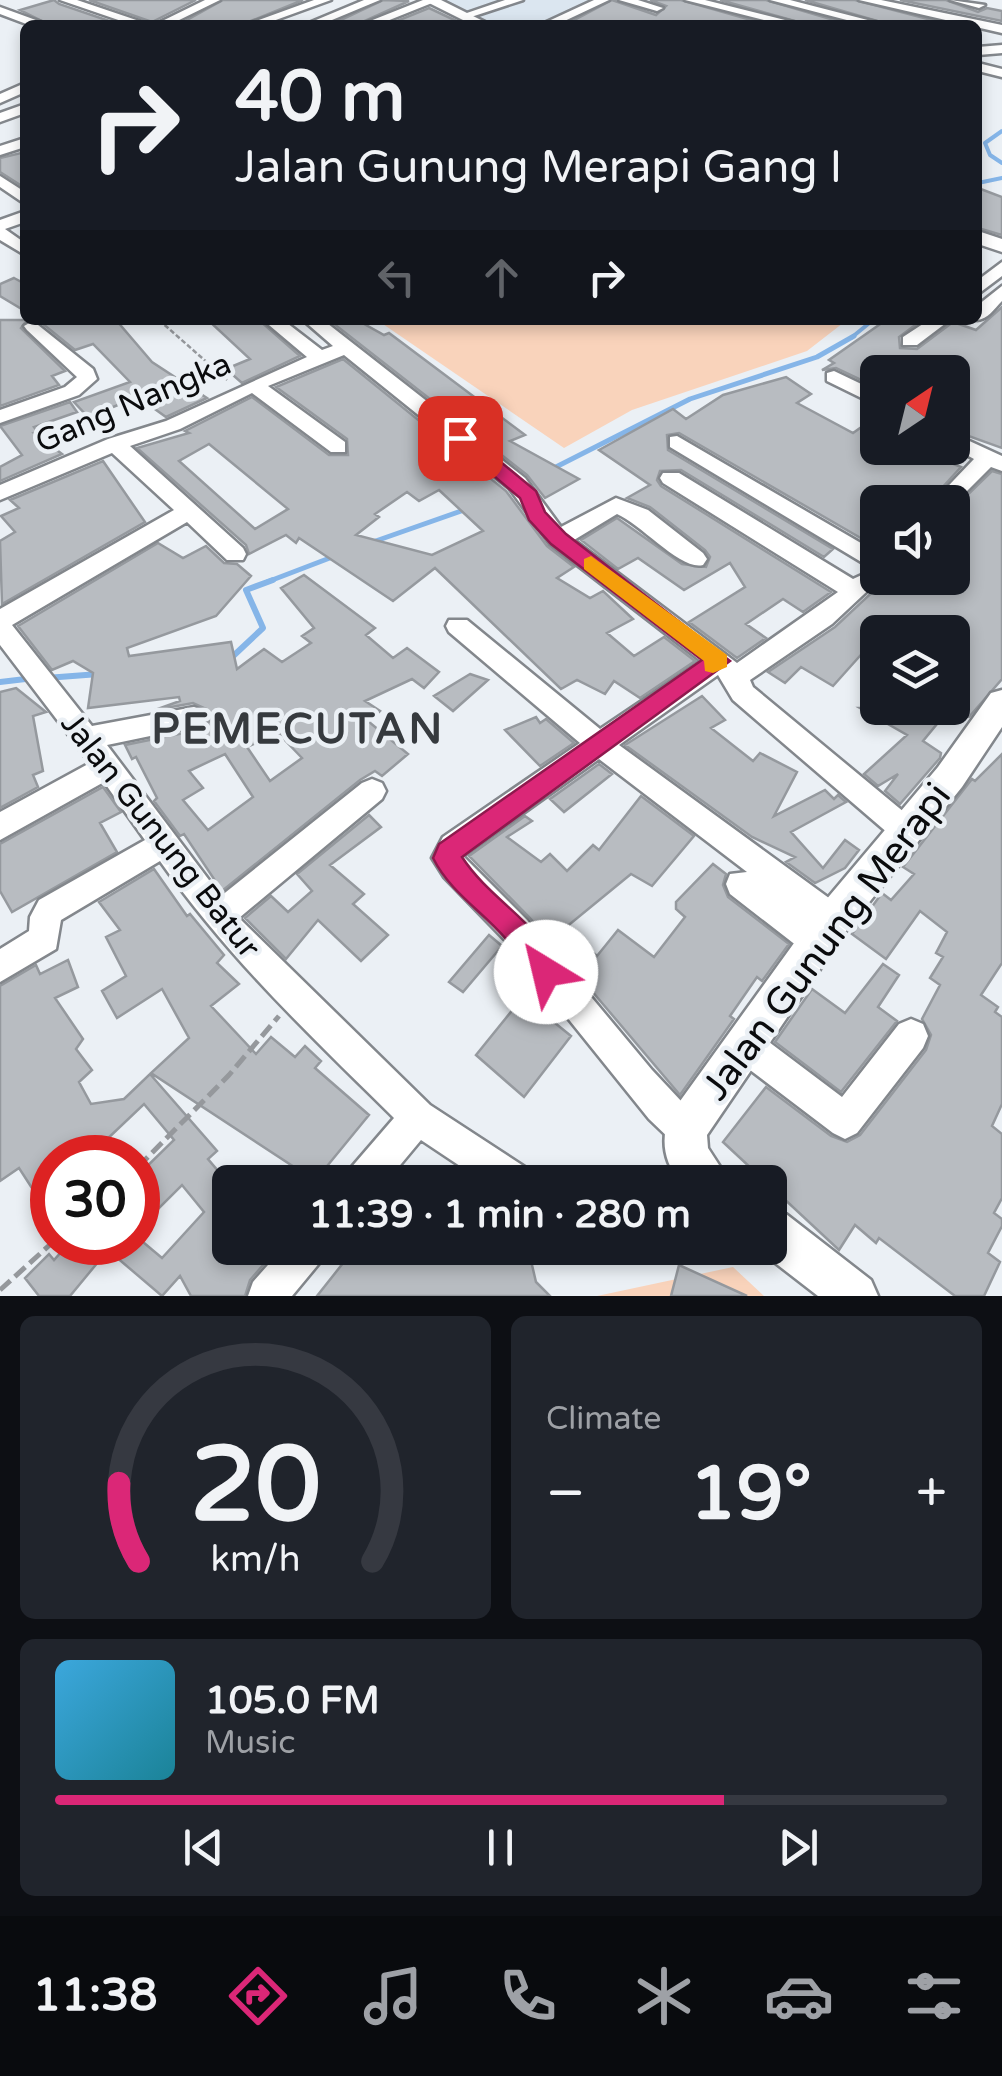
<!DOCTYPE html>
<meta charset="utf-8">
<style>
body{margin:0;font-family:"Varela Round",sans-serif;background:#20242c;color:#f1f3f6;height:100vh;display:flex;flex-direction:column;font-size:38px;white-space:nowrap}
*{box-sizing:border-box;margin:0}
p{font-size:32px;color:#9ea1a6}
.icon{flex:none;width:55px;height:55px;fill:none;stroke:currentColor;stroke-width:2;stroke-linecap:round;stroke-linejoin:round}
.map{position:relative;height:1296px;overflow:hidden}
.details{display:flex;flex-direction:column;gap:20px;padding:20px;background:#0d0f14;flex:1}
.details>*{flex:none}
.hud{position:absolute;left:20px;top:20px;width:962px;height:305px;border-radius:15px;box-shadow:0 5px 15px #0003;background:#171b24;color:#f1f3f6;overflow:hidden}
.needle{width:65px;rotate:35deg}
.fabs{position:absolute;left:860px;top:355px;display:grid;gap:20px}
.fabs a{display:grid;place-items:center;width:110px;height:110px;border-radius:15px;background:#171b24;box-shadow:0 5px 15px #0003;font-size:50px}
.speed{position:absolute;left:30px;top:1135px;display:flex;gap:20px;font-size:50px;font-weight:700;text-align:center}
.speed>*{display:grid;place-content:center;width:130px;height:130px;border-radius:50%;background:#171b24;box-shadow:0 5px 15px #0003;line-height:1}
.speed .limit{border:15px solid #d22;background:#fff;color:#111}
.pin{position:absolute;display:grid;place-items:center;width:85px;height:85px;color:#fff;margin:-42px;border-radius:20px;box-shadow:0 5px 15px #0006}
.me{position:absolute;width:110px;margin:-55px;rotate:324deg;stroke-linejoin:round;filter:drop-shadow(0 0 8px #0008)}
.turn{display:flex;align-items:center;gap:35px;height:210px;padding:0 50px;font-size:45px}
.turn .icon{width:130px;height:130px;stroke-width:2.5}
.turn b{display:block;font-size:70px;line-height:85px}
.lanes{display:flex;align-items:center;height:95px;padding:0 50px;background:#0003;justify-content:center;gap:50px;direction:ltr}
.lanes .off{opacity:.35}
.big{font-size:75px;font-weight:700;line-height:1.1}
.details .tile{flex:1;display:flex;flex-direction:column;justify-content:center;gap:15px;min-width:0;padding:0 35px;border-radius:15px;background:#20242c}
.details .dial{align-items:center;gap:0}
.dial svg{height:260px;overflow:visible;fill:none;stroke:#363941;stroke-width:7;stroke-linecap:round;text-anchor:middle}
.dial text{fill:#f1f3f6;stroke:none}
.song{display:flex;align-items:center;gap:30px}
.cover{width:120px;height:120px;border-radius:15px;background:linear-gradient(135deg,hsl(200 70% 55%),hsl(190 70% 35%))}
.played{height:10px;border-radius:5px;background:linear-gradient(90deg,#db2777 75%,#363941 75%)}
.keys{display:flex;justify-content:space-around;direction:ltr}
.heat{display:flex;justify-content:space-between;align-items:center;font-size:55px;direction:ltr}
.details .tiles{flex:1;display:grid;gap:20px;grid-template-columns:1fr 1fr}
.tile:last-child{grid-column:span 2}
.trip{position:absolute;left:212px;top:1165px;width:575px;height:100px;border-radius:15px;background:#171b24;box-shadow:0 5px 15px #0003;font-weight:700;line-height:100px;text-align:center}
.menu{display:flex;height:160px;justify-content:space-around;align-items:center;background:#090b0e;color:#9ea1a6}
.menu .icon{width:70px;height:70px}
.menu .active{color:#db2777}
.menu b{font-size:45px;color:#f1f3f6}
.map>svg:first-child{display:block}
</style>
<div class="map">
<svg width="1002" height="1296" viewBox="0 0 1002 1296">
<rect width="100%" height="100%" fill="#ebf0f5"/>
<path fill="#dbe6f0" d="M437,0h157l-56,25h-46z"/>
<path fill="#f9d3bb" d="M377,320h470l-40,31 -175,59 -68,38z
M733,1267l31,29h-167z"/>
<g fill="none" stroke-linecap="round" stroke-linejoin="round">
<path stroke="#85b5e8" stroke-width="4" d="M1002,131l-17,12 5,12 12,8
M978,183l24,-5
M851,338l22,-18"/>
<path stroke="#85b5e8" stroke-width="5" d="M550,470l140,-71 127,-42 37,-21
M370,543l97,-34
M267,582l68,-26"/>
<path stroke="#85b5e8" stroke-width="6" d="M230,659l33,-31 -17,-38 27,-10
M46,678l53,-4
M0,682l34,-4"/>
</g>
<path fill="#b8bcc1" stroke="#95999e" stroke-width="2.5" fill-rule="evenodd" d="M54,0l5,4 62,21h-71l-30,-15z
M89,0h107l-44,22z
M223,0h80l-62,25h-63z
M383,0l26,1 -53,24h-26z
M612,0l44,15 10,-9 -16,-6h31l88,25h-204z
M720,0h46l85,25h-42z
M805,0h50l96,25h-60z
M900,0h46l32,12 9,-4 15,3v10z
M429,8l36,17h-78z
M25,152v36l-25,-16v-14z
M978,188l24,9v38l-24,-7z
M14,278l11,6v27l-25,-15v-12z
M1002,307v141l-50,-18v-58h-74v16l-42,-20 -14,2 12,-7 -5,-3 57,-40h36l-23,17 1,11 17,1 36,-27 23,8z
M0,320h27l-6,8 44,43 -13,5 7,9 -59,21z
M38,320h78l36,42 55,36 -41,19 -28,-20 -50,20 -14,-15 56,-20 -37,-38 -18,6z
M208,320h51l41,36 -58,27 -16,-14 24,-10z
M329,320h28l27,15 5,-2 136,102 -15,6 69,38 -34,19 -18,-23z
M343,359l163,132 41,55 27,21 -17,11 33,20 13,-7 30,28 -26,14 27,23 30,-19 31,24 -55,37 -26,-17 -9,13 -28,-14 -16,9 -126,-121 -42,33 -94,-63 -3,5 -10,-8 -37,19 -3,-9 -109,-97 52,-15 -4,-2 67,-34 77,58h19l-1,-16 -71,-52zM209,444l79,65 -33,20 -76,-68zM439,490l44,41 -51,24 -76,-20 23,-18 -4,-3 32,-22 12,9z
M786,377l25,17 -14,9 56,30 10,-7 15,6v16h37l46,19 -32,35h-51v46l-199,-115 -12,2 1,15 165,99 -9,8 -143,-87 -21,1 -3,9 4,6 170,106 -28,20 -20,-13 -37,25 20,14 -29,20 -48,-36 56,-35 -15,-24 -46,27 -46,-32 -20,11 -37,-29 36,-22 65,46 24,3 4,-10 -5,-7 -55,-43 -23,-9 23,-13 -51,-35 74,-41 13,10 37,-24z
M70,402l7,10 -43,15 4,5 -4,1 28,21 -62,27v-14l22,-12 -22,-29z
M103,461l42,61 -143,82 -2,-63 15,-9 -14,-16 18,-8 -9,-8z
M992,471l10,3v205l-33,38 -17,-9v-76l-31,-4 -4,4h-39v22l-11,-6 -34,38 -32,-19 -16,16 -17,-11 67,-45 46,-43 -1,-6h72v-68z
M158,543l25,15 23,-12 18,17 13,1 14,12 -35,40 -89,32 2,8 102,-14 6,27 27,-20 18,13 29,-19 -9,-7 12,-8 -33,-40 23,-13 71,53 -9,7 27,23 14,-10 32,24 -15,16 -12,-9 -47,22 15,10 -11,11 39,32 -26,22 -7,-5 -15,9 -138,111 -38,-57 -4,2 -26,-35 3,-3 -21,-41 -4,2 -7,-14 79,-16 6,-9 -4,-11 -13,-6 -38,7 25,-9 -1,-4 -91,11 5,-35 -20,-12 -21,9 -34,-44zM278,733l24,25 -32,23 -23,-34zM225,754l28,43 -45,33 -25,-30 20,-12 -14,-17z
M470,674l18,6 -35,31 -19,-15z
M16,688l30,24 -13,4 10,55 -10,4 5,12 -38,21v-116z
M702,696l23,24 -14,8 42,33 7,-8 37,19 -23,44 51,-26 9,9 4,-4 8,7 -55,30 32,36 22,-28 14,10 -14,18 -30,15 -29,-21 9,-5 -43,-20 -127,-92z
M860,708h80l-3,3 4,-3 5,5 -23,28 18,12 -1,5 -40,46 -15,-13 13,-17 -20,12 -14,-12 43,-39z
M536,717l4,6 6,-4 28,24 -34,23 -35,-36z
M1002,754v209l-21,32 17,12 -3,5 7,5v87l-10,22 10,8v64l-8,15 8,6v7l-14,27 12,9 -16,34h-29l-76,-58 -3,5 -21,-18 -16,25 -116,-108 43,-55 65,49 16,6 13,-7 66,-85 5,-15 -9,-16 18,-34 -10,-7 13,-21 -7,-4 11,-21 -27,-21 -34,48 -34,-25 30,-41 9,7 23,-26 -11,-7 69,-88 3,2z
M599,764l13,10 -48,38 -14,-13z
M103,787l18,25 -21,11 17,29 -105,60 -12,-21v-47z
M641,796l53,40 -42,50 -21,-12 -66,54 32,28 21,-26 36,27 31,-40 -9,-8v-7l37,-38 13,10 -3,11 5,12 61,47 -27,37 -5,-4 -27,39 4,3 -54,76 -150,-177 -61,-62 56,-40 7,5 -25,16 34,25 9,-8 17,17 26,-26 6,5z
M369,815l12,12 -51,38 34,29 -11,10 35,31 -27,26 -43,-41 -32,39 -41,-41 26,-22 17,16 24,-21 -15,-17z
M154,869l33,47 3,-2 34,41 -7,8 22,21 -28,22 45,48 15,-17 24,20 10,-11 16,15 -6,7 54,47 -55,67h-36l16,-15 -143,-94 38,-35 -27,-49 -45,29 -15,-27 24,-15 -20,-39 14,-7 -21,-28z
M489,935l13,11 -39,46 -14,-10z
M68,960l10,27 -23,11 28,41 -7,10 16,21 -13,12 12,22 33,-5 26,-25 67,77 -9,8 22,26v63h48l-28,32 -5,16h-54l-11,-20 -18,20 -54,-46 -38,46h-31l-14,-18 24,-24 5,6 16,-18h73l19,16 42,-46 -22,-27 -44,44v-54l36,-35 -30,-36 -40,38 10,16h-62v61l-33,-51 -19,13v-195l36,-21 4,9z
M883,964l16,11 -21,32 19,14 -56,71 -66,-50 37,-53 33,24z
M523,997l48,39 -47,61 -48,-42z
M355,1248h173l8,34 14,14h-233z
M679,1265l68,31h-76z"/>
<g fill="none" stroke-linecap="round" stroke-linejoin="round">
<defs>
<path id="minor" d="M60,0h17l74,25h-18z
M205,0h15l-51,25h-15z
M314,0h17l-69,25h-17z
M364,0h16l-60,25h-16z
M423,0l14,1 -60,24h-17z
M505,0h18l-55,18 -10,-2z
M594,0h15l-53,25h-16z
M619,0h19l25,8 -6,3z
M685,0h20l100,25h-21z
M770,0h20l97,25h-21z
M859,0h22l121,25v8z
M950,0l35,5 -6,3z
M0,7l44,16 2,2h-17l-29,-11z
M1002,45v8l-24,2v-8z
M978,63l24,6v8l-24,-6z
M25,83v9l-25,11v-9z
M25,104v9l-25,9v-9z
M25,138v9l-25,8v-9z
M0,176l25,16v12l-25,-17z
M25,211v11l-20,7 20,14v12l-25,-15v-20z
M1002,262v14l-24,18v-14z
M1002,286v15c-8,8 -14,18 -25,19l1,-15z
M263,320h20l39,30 11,-4 -30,-26h20l202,158 36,49 55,-29 32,12 55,43 4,6 -4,6c-22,6 -62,-41 -86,-51l-43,26 163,123 101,-71 -175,-109 -3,-5 3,-5h16l174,106 13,-6 12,8 -46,43 -82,56 3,7 163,135 4,9 -4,9 -10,4 -10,-4 -163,-140 -15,-25 -99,70 225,164 4,10 -4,10 -11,4 -8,-3 8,13 -5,10 -11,5 -11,-5 -76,-59 -4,-10 4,-10 17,-2 -148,-113 -136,97 64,64 125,150 45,48 6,12 -6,12 -12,6 -12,-6 -24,-23 -144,-179 -61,-63 -12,-19 11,-21 137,-94 -131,-111 -3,-6 3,-6h18l133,109 101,-68 -151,-117 -41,-56 -165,-133 -76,31 77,56v10h-14l-79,-59 -72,36 -50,17 113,102 3,6 -3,6h-16l-40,-38 -175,103 80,101 102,-19 9,4 4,7 -4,7 -96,20 114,151 141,-113 10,-4 10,4 4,8 -4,8 -143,119 191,187 98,64 5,13h-49l-63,-42 -35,42h-41l5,-13 44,-51c-85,-84 -164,-158 -234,-257l-99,59 -5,29 -56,33v-33l29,-18 1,-14 9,-17 106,-60 -41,-58 -104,58v-28l90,-49 -90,-118v-36l174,-99 -62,-57 -112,47v-15l108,-46 58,-18 141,-64z
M929,320h21l-33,25h-14v-8z
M33,321l60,48 4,10 -18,16 -79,28v-13l65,-23 12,-10 -50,-47 -3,-4z
M834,371l44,21v14l-51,-25v-8z
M952,433l50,23v15l-11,-4 -39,39v-4h-19l41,-43 -22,-12z
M677,436l201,117v19l-208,-125v-10z
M911,1019l12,5 5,12 -5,12 -66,85 -12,6 -12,-6 -100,-76 -5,-12 5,-12 12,-5 12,5 85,64 57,-73z
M283,1248h44l-6,13 -29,35h-44l5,-14z"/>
<path id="major" d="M423,0h18l50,25h-18z
M978,231l24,8v13l-24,-8z
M1002,690v37l-40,60 -116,144 -139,204 1,13 22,34h-50c-16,-20 -20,-43 -10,-67l150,-208 118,-140 53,-74z
M770,1208l16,6 85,66 7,16h-60l-62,-48h14z"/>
</defs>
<use href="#minor" stroke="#83878c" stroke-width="5"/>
<use href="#major" stroke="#83878c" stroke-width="5"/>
<path stroke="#95989c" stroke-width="2.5" stroke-dasharray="5 2.5" stroke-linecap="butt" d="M159,320l68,60"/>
<path stroke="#95989c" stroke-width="5" stroke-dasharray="14 6" stroke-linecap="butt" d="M138,1167l91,-92 50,-59
M0,1290l53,-48"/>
<use href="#minor" fill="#fff" fill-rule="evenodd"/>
<use href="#major" fill="#fff" fill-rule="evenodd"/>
</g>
<path fill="#db2777" stroke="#8e194d" stroke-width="2.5" d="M454,434h13l69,57 9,21 21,22 164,127 -268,196c28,43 78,66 99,115l-4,9 -11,5c-19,-8 -27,-31 -40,-47 -24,-28 -56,-47 -73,-81l6,-14 263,-184 -151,-116 -22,-24 -9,-22 -66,-56z"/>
<path fill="#f59e0b" d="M591,556l136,99v12l-14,6 -8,-2 -1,-10 -120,-92v-10z"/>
<g text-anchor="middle" stroke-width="9" stroke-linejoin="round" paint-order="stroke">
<g font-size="32" fill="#0a0b0d" stroke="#ebf0f5">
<text transform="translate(133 402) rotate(-23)" y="11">Gang Nangka</text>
<text transform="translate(161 835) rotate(52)" y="11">Jalan Gunung Batur</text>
</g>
<g font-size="38" fill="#0a0b0d" stroke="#ebf0f5">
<text transform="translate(826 941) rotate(-53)" y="13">Jalan Gunung Merapi</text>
</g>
<g font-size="42" font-weight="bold" letter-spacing="2.5" fill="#363a3e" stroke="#ebf0f5">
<text x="298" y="743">PEMECUTAN</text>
</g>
</g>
</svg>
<div class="fabs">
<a><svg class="needle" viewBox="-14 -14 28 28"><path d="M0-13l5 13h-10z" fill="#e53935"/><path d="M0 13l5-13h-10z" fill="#9ea1a6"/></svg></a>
<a><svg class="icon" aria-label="sound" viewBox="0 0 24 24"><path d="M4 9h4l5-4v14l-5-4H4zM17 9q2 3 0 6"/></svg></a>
<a><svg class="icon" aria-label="layers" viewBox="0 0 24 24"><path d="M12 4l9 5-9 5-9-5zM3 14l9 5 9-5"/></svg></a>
</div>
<div class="speed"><div class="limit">30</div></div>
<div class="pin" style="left:460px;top:438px;background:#d93025"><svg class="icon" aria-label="arrive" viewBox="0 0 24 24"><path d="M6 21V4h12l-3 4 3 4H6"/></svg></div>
<svg class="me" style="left:546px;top:972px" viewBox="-20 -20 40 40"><circle r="19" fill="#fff"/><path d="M0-13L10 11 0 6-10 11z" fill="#db2777"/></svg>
<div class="trip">11:39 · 1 min · 280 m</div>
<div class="hud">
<div class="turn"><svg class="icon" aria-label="right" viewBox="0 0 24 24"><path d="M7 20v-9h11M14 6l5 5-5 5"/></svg><div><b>40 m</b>Jalan Gunung Merapi Gang I</div></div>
<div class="lanes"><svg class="icon off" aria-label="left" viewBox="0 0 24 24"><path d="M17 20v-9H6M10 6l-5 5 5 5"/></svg><svg class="icon off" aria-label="ahead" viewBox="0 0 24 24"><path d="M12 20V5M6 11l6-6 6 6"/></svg><svg class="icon" aria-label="right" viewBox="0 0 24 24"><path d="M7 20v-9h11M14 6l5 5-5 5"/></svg></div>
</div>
</div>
<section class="details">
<div class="tiles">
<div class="tile dial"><svg viewBox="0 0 100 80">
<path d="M14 69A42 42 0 1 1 86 69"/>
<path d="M14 69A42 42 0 0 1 8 45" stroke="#db2777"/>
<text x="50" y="56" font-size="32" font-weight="700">20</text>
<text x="50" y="72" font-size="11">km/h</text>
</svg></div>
<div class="tile"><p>Climate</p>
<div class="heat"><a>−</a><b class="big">19°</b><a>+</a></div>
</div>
<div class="tile">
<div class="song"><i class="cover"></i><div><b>105.0 FM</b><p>Music</p></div></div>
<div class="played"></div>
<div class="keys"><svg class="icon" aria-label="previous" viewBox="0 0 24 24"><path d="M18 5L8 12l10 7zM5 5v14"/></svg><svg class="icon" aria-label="pause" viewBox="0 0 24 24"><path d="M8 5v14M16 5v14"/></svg><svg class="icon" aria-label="next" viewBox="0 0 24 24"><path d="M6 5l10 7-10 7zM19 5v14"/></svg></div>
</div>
</div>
</section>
<nav class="menu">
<b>11:38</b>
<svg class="icon active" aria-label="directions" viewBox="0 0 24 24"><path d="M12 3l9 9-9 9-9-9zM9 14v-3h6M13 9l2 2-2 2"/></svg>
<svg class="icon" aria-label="music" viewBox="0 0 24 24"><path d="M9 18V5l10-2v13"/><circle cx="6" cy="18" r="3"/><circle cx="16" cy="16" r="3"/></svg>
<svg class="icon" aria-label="phone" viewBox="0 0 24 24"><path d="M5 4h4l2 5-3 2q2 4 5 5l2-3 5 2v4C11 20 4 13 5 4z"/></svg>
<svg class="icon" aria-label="climate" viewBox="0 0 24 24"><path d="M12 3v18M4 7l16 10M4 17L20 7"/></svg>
<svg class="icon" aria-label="car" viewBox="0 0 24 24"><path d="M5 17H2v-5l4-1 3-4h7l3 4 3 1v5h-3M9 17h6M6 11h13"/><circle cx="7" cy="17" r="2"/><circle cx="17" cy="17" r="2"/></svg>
<svg class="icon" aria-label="filters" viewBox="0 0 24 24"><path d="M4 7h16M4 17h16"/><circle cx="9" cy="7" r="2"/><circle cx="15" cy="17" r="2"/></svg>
</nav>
